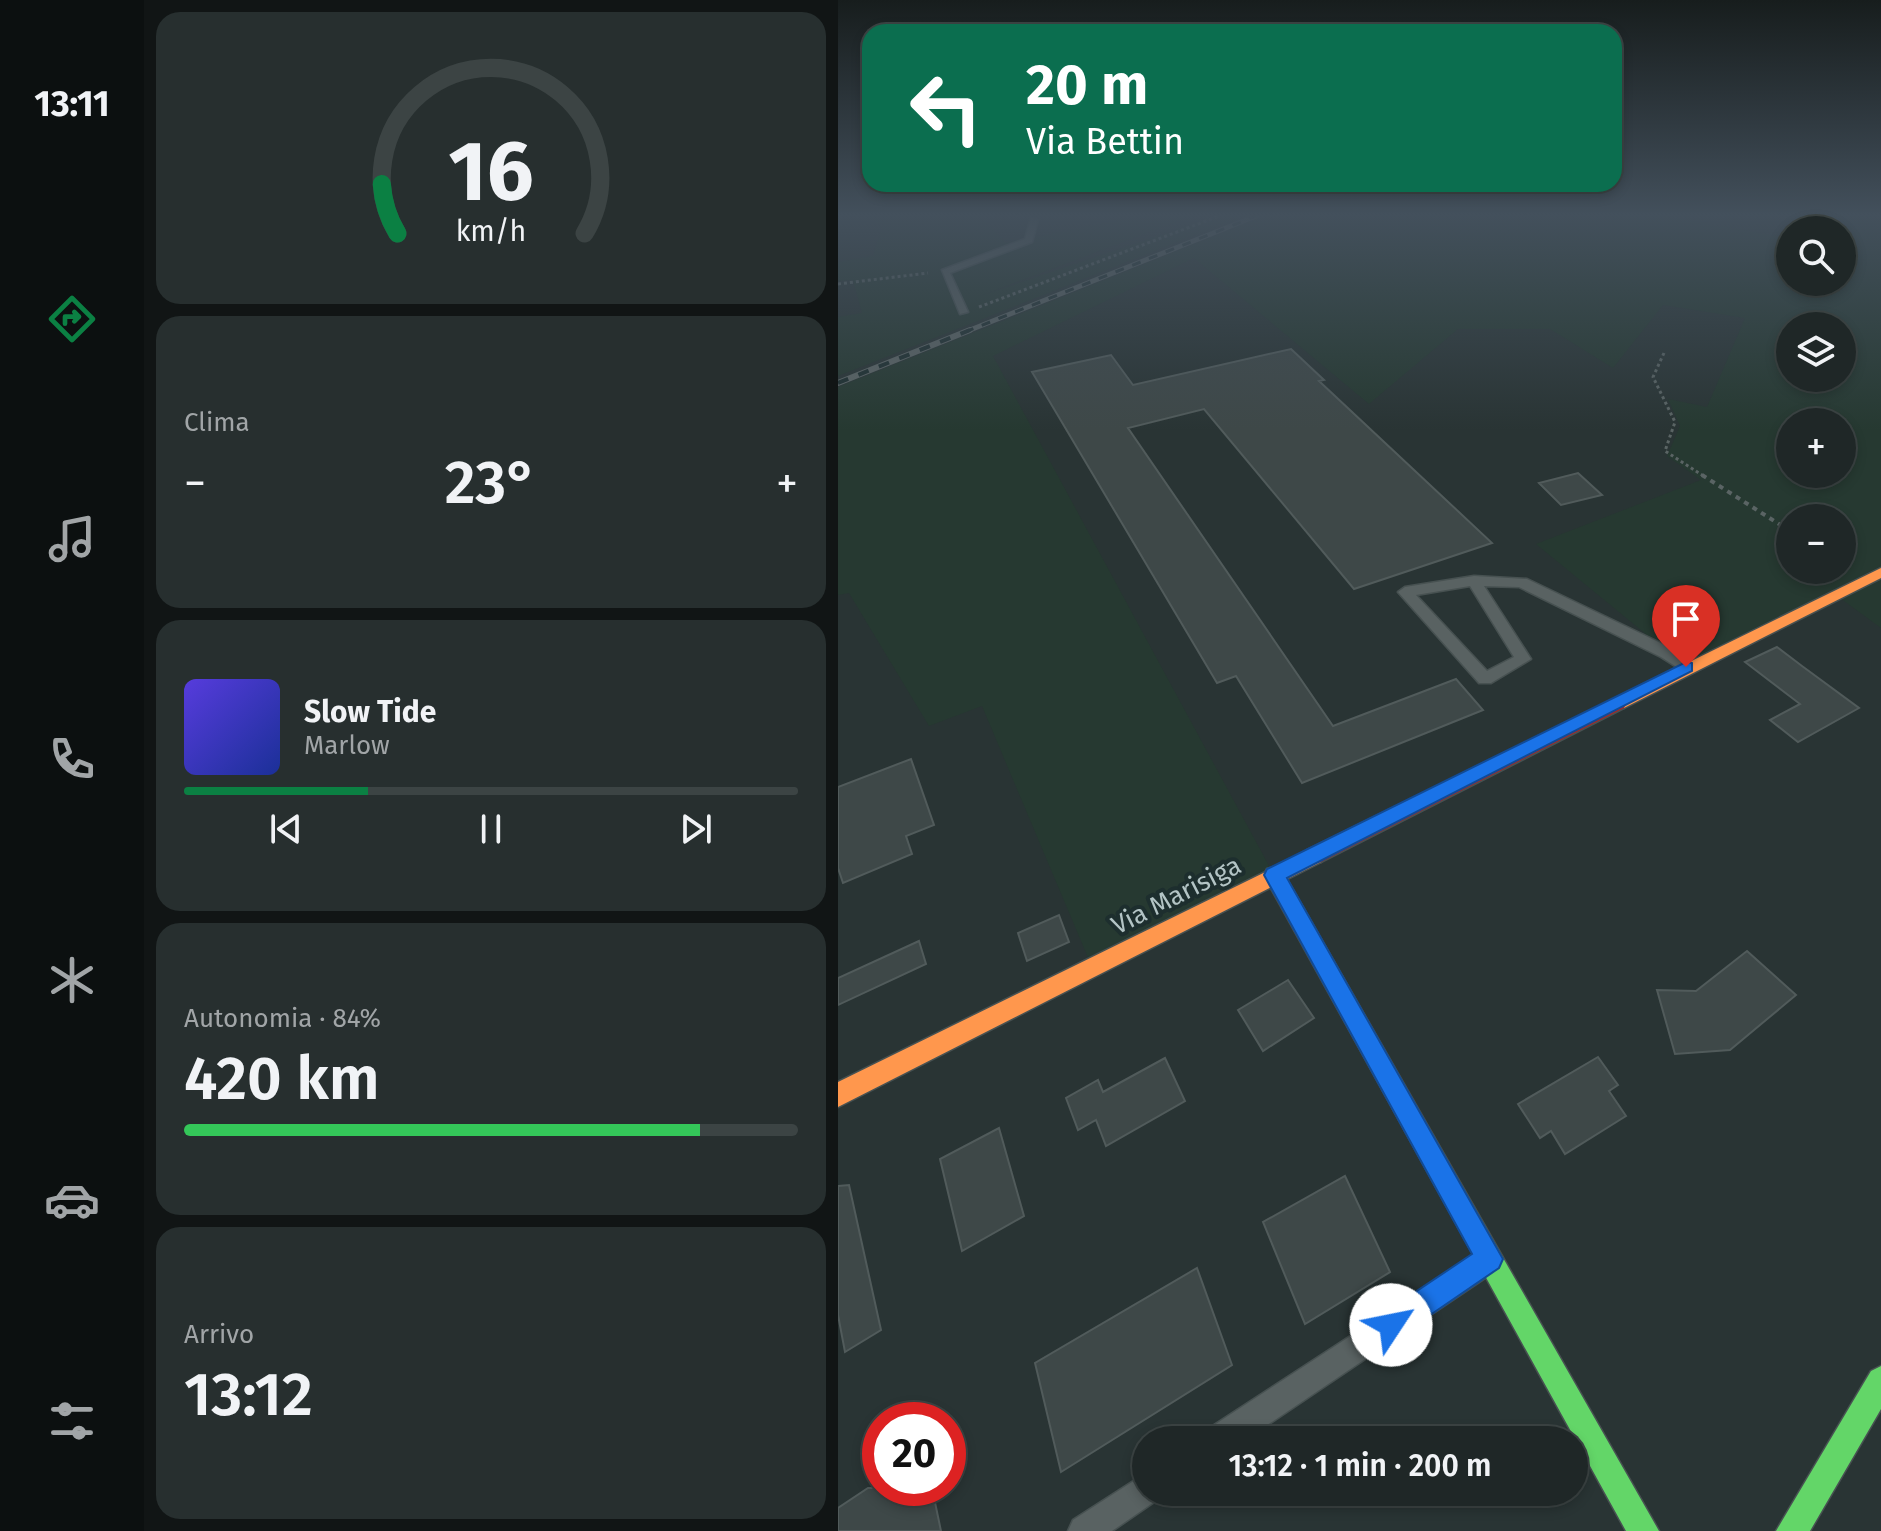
<!DOCTYPE html>
<html lang="it">
<meta charset="utf-8">
<style>
body{margin:0;font-family:"Fira Sans",sans-serif;background:#272f2f;color:#f1f3f6;height:100vh;display:flex;flex-direction:column;font-size:30px;white-space:nowrap}
*{box-sizing:border-box;margin:0}
p{font-size:26px;color:#a1a5a7}
.icon{flex:none;width:44px;height:44px;fill:none;stroke:currentColor;stroke-width:2;stroke-linecap:round;stroke-linejoin:round}
.map{position:relative;flex:1;overflow:hidden}
.panel{display:flex;flex-direction:column;gap:12px;padding:12px;background:#111515;width:694px}
.panel>*{flex:none}
.guide{position:absolute;left:24px;top:24px;width:760px;height:168px;border-radius:24px;box-shadow:0 4px 12px #0003,0 0 0 2px #3c4444;background:#0b6e4f;color:#fff;overflow:hidden}
.buttons{position:absolute;left:938px;top:216px;display:grid;gap:16px}
.buttons a{display:grid;place-items:center;width:80px;height:80px;border-radius:50%;background:#1f2727;box-shadow:0 4px 12px #0003,0 0 0 2px #3c4444;font-size:40px}
.speed{position:absolute;left:24px;top:1402px;display:flex;gap:16px;font-size:40px;font-weight:700;text-align:center}
.speed>*{display:grid;place-content:center;width:104px;height:104px;border-radius:50%;background:#1f2727;box-shadow:0 4px 12px #0003,0 0 0 2px #3c4444;line-height:1}
.speed .limit{border:12px solid #d22;background:#fff;color:#111}
.pin{position:absolute;display:grid;place-items:center;width:68px;height:68px;color:#fff;margin:-82px -34px;border-radius:50% 50% 50% 0;rotate:-45deg;box-shadow:0 0 8px #0007}
.pin .icon{rotate:45deg}
.me{position:absolute;width:88px;margin:-44px;rotate:56deg;stroke-linejoin:round;filter:drop-shadow(0 0 6px #0008)}
.turn{display:flex;align-items:center;gap:28px;height:168px;padding:0 32px;font-size:36px}
.turn .icon{width:104px;height:104px;stroke-width:2.5}
.turn b{display:block;font-size:56px;line-height:68px}
.big{font-size:60px;font-weight:600;line-height:1.1}
.panel .card{flex:1;display:flex;flex-direction:column;justify-content:center;gap:12px;min-width:0;padding:0 28px;border-radius:24px;background:#272f2f}
.panel .dial{align-items:center;gap:0}
.dial svg{height:208px;overflow:visible;fill:none;stroke:#3c4444;stroke-width:7;stroke-linecap:round;text-anchor:middle}
.dial text{fill:#f1f3f6;stroke:none}
.song{display:flex;align-items:center;gap:24px}
.cover{width:96px;height:96px;border-radius:12px;background:linear-gradient(135deg,hsl(250 70% 55%),hsl(230 70% 35%))}
.played{height:8px;border-radius:4px;background:linear-gradient(90deg,#0b8043 30%,#3c4444 30%)}
.keys{display:flex;justify-content:space-around;direction:ltr}
.heat{display:flex;justify-content:space-between;align-items:center;font-size:44px;direction:ltr}
.charge{height:12px;border-radius:6px;background:linear-gradient(90deg,#34c759 84%,#3c4444 0)}
.trip{position:absolute;left:294px;top:1426px;width:456px;height:80px;border-radius:40px;background:#1f2727;box-shadow:0 4px 12px #0003,0 0 0 2px #3c4444;font-weight:600;line-height:80px;text-align:center}
main{display:flex;flex:1;min-height:0}
.tabs{display:flex;flex-direction:column;width:144px;justify-content:space-around;align-items:center;background:#0c1010;color:#a1a5a7}
.tabs .icon{width:56px;height:56px}
.tabs .on{color:#0b8043}
.tabs b{font-size:36px;color:#f1f3f6}
.map>svg:first-child{display:block}
</style>
<main>
<nav class="tabs">
<b>13:11</b>
<svg class="icon on" aria-label="directions" viewBox="0 0 24 24"><path d="M12 3l9 9-9 9-9-9zM9 14v-3h6M13 9l2 2-2 2"/></svg>
<svg class="icon" aria-label="music" viewBox="0 0 24 24"><path d="M9 18V5l10-2v13"/><circle cx="6" cy="18" r="3"/><circle cx="16" cy="16" r="3"/></svg>
<svg class="icon" aria-label="phone" viewBox="0 0 24 24"><path d="M5 4h4l2 5-3 2q2 4 5 5l2-3 5 2v4C11 20 4 13 5 4z"/></svg>
<svg class="icon" aria-label="climate" viewBox="0 0 24 24"><path d="M12 3v18M4 7l16 10M4 17L20 7"/></svg>
<svg class="icon" aria-label="car" viewBox="0 0 24 24"><path d="M5 17H2v-5l4-1 3-4h7l3 4 3 1v5h-3M9 17h6M6 11h13"/><circle cx="7" cy="17" r="2"/><circle cx="17" cy="17" r="2"/></svg>
<svg class="icon" aria-label="filters" viewBox="0 0 24 24"><path d="M4 7h16M4 17h16"/><circle cx="9" cy="7" r="2"/><circle cx="15" cy="17" r="2"/></svg>
</nav>
<section class="panel">
<div class="card dial"><svg viewBox="0 0 100 80">
<path d="M14 69A42 42 0 1 1 86 69"/>
<path d="M14 69A42 42 0 0 1 8 50" stroke="#0b8043"/>
<text x="50" y="56" font-size="32" font-weight="700">16</text>
<text x="50" y="72" font-size="11">km/h</text>
</svg></div>
<div class="card"><p>Clima</p>
<div class="heat"><a>−</a><b class="big">23°</b><a>+</a></div>
</div>
<div class="card">
<div class="song"><i class="cover"></i><div><b>Slow Tide</b><p>Marlow</p></div></div>
<div class="played"></div>
<div class="keys"><svg class="icon" aria-label="previous" viewBox="0 0 24 24"><path d="M18 5L8 12l10 7zM5 5v14"/></svg><svg class="icon" aria-label="pause" viewBox="0 0 24 24"><path d="M8 5v14M16 5v14"/></svg><svg class="icon" aria-label="next" viewBox="0 0 24 24"><path d="M6 5l10 7-10 7zM19 5v14"/></svg></div>
</div>
<div class="card"><p>Autonomia · 84%</p><b class="big">420 km</b><div class="charge"></div></div>
<div class="card"><p>Arrivo</p><b class="big">13:12</b></div>
</section>
<div class="map">
<svg width="1043" height="1531" viewBox="0 0 1043 1531">
<rect width="100%" height="100%" fill="#293434"/>
<path fill="#263931" fill-rule="evenodd" d="M31,216h112l25,27 135,-27h51l-212,80 237,-80h26l-405,160v-59l24,-4 -9,-33 -15,1v-19l35,-6 9,-29z
M426,216h399l127,22v44h52v-52h-31l30,-14h40v412l-45,-33 -150,72 -150,-123 165,-64 -34,-24 13,-30 -12,-27 39,8 38,-89 -82,-13 -50,63 -63,-39h-92l-89,75 -175,-146 -201,98 281,519 -182,92 -110,-261 -53,20 -80,-133 -11,2v-208zM952,326h52v52h-52zM952,422h52v52h-52zM952,518h52v52h-52z"/>
<path fill="#3e4848" stroke="#515b5b" stroke-width="2" d="M453,349l33,31 -5,1 173,162 -138,46 -150,-180 -76,19 205,298 123,-47 27,31 -181,73 -66,-107 -19,7 -185,-311 79,-17 22,30z
M740,473l24,22 -41,10 -22,-22z
M939,647l25,19 57,42 -61,34 -28,-22 30,-16 -55,-42z
M73,759l23,66 -28,11 6,18 -69,29 -5,-15v-81z
M221,915l10,27 -42,19 -9,-28z
M81,941l7,23 -88,41v-27z
M909,951l49,44 -66,55 -55,4 -18,-64 39,1z
M450,980l26,38 -51,33 -25,-41z
M760,1057l20,28 -9,6 17,25 -61,38 -14,-23 -11,7 -22,-34z
M327,1058l20,43 -79,45 -10,-26 -18,10 -12,-32 32,-18 5,12z
M161,1128l25,88 -62,35 -22,-92z
M507,1176l45,96 -85,52 -42,-102z
M11,1185l32,145 -36,22 -7,-37v-129z
M359,1268l35,97 -171,107 -26,-109z
M30,1488h64l9,43h-103v-23z"/>
<g fill="none" stroke-linecap="round" stroke-linejoin="round">
<defs>
<path id="lane" d="M193,218l7,2 -6,22 -82,31 18,39 -8,2 -18,-44 83,-31z
M636,576l53,3 146,70 21,18 -8,6 -25,-16 -142,-70 -35,-1 47,73 -40,24h-12l-81,-91 7,-5zM632,586l44,71 -27,14 -71,-76z
M646,1249l10,3 3,10 -3,10 -249,168h-41l4,-11z
M308,1473v19h14l-3,8 -45,31h-44l5,-11z"/>
<path id="fast" d="M436,867l7,2 378,662h-33l-359,-650 -3,-6 3,-6z
M1043,1366v43l-71,122h-34l95,-160z"/>
<path id="slow" d="M1043,568v10l-257,130h-12l-2,-4 2,-4z
M476,848l7,2 3,6 -3,6 -483,245v-25z"/>
<path id="jam" d="M780,698l6,2 2,4 -2,4 -303,154 -7,2 -7,-2 -3,-6 3,-6z"/>
</defs>
<use href="#lane" stroke="#475151" stroke-width="3"/>
<use href="#fast" stroke="#475151" stroke-width="3"/>
<use href="#slow" stroke="#475151" stroke-width="3"/>
<use href="#jam" stroke="#475151" stroke-width="3"/>
<path stroke="#5a6464" stroke-width="3" stroke-dasharray="3 3" stroke-linecap="butt" d="M0,284l90,-11
M141,307l240,-91
M826,353l-11,24 22,45 -10,29 40,26"/>
<path stroke="#5a6464" stroke-width="4" stroke-dasharray="5 5" stroke-linecap="butt" d="M864,475l88,56"/>
<use href="#lane" fill="#596262" fill-rule="evenodd"/>
<use href="#fast" fill="#63d668" fill-rule="evenodd"/>
<use href="#slow" fill="#ff974d" fill-rule="evenodd"/>
<use href="#jam" fill="#b3261e" fill-rule="evenodd"/>
<defs>
<path id="rail-far1" d="M127,332l291,-116"/>
<path id="rail" d="M0,383l132,-53"/>
</defs>
<use href="#rail-far1" stroke="#5d6666" stroke-width="5"/>
<use href="#rail" stroke="#5d6666" stroke-width="6"/>
<use href="#rail-far1" stroke="#1d2e2e" stroke-width="3" stroke-dasharray="9" stroke-linecap="butt"/>
<use href="#rail" stroke="#1d2e2e" stroke-width="4" stroke-dasharray="11" stroke-linecap="butt"/>
</g>
<linearGradient id="sky" x2="0" y2="1"><stop stop-color="#171d1d"/><stop offset="0.5" stop-color="#43505c"/><stop offset="1" stop-color="#43505c" stop-opacity="0"/></linearGradient>
<rect width="1043" height="430" fill="url(#sky)"/>
<path fill="#1a73e8" stroke="#114b97" stroke-width="2" d="M848,662l6,1v8l-405,207 216,381 -4,9 -98,67 -10,4 -10,-4 -4,-10 4,-10 91,-61 -208,-379 3,-6z"/>
<g text-anchor="middle" stroke-width="8" stroke-linejoin="round" paint-order="stroke">
<g font-size="26" fill="#b3c4c5" stroke="#1d2e2e">
<text transform="translate(338 895) rotate(-27)" y="9">Via Marisiga</text>
</g>
</g>
</svg>
<div class="buttons">
<a><svg class="icon" aria-label="search" viewBox="0 0 24 24"><circle cx="10" cy="10" r="6"/><path d="M15 15l6 6"/></svg></a>
<a><svg class="icon" aria-label="layers" viewBox="0 0 24 24"><path d="M12 4l9 5-9 5-9-5zM3 14l9 5 9-5"/></svg></a>
<a>+</a>
<a>−</a>
</div>
<div class="speed"><div class="limit">20</div></div>
<div class="pin" style="left:848px;top:667px;background:#d93025"><svg class="icon" aria-label="arrive" viewBox="0 0 24 24"><path d="M6 21V4h12l-3 4 3 4H6"/></svg></div>
<svg class="me" style="left:553px;top:1325px" viewBox="-20 -20 40 40"><circle r="19" fill="#fff"/><path d="M0-13L10 11 0 6-10 11z" fill="#1a73e8"/></svg>
<div class="trip">13:12 · 1 min · 200 m</div>
<div class="guide">
<div class="turn"><svg class="icon" aria-label="left" viewBox="0 0 24 24"><path d="M17 20v-9H6M10 6l-5 5 5 5"/></svg><div><b>20 m</b>Via Bettin</div></div>
</div>
</div>
</main>
